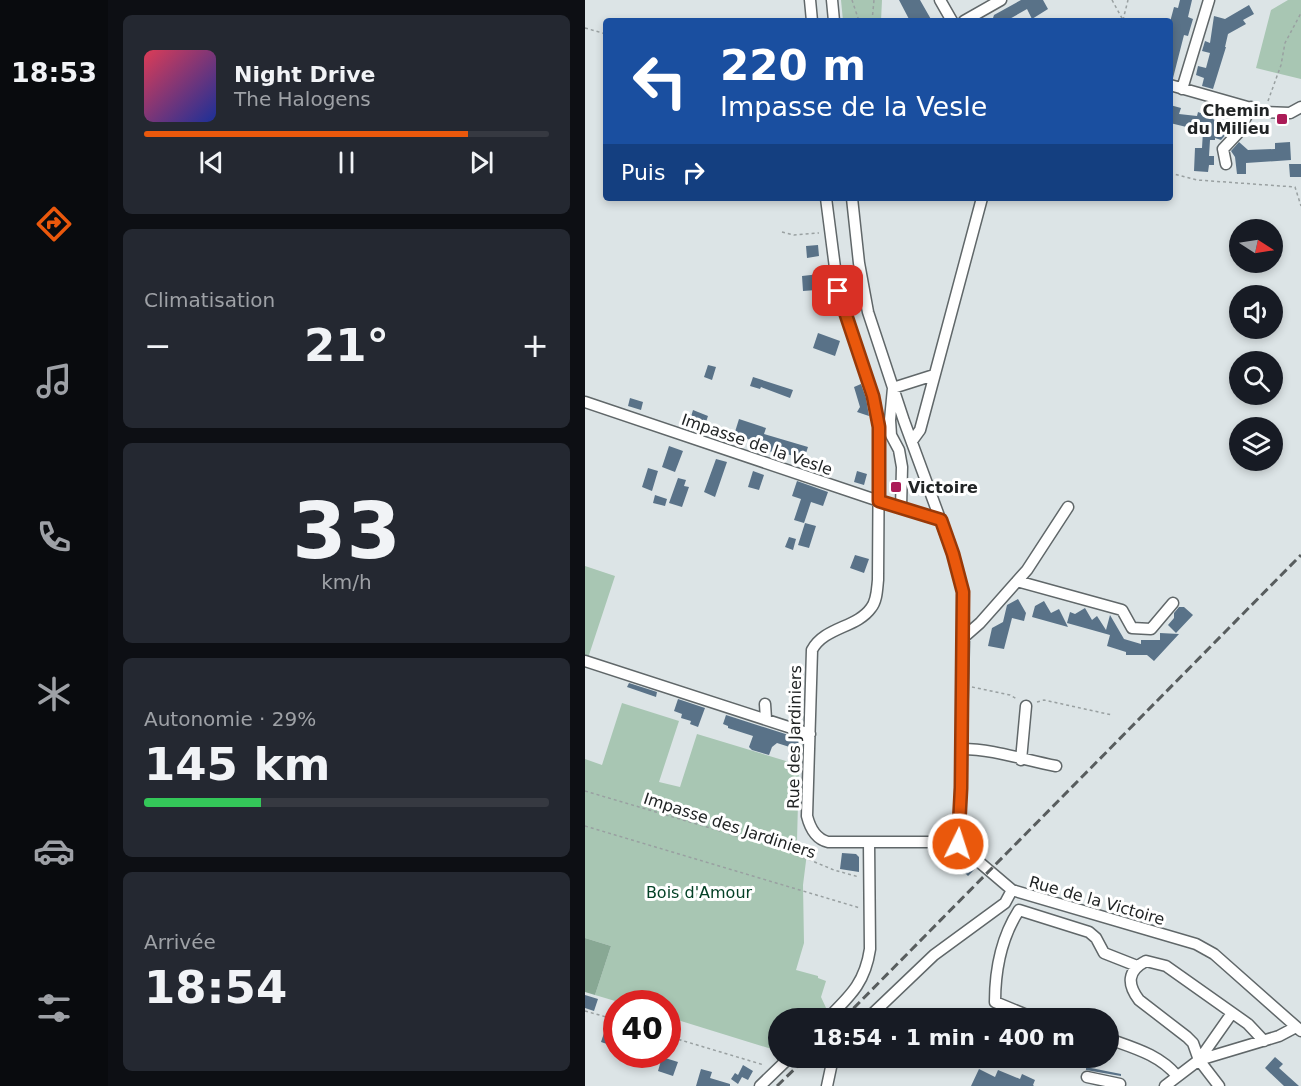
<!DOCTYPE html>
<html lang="fr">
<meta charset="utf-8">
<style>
body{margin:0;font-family:"DejaVu Sans",sans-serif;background:#242831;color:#f1f3f6;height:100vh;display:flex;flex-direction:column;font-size:22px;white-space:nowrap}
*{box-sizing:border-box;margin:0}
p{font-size:20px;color:#9ea1a6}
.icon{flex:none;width:33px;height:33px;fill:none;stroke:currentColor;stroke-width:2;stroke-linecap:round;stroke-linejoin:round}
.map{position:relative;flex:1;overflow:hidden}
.panel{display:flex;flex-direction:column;gap:15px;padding:15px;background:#0d0f14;width:477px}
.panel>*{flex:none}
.guide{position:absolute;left:18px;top:18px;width:570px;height:183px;border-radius:6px;box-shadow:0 3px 9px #0003;background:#1a4fa0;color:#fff;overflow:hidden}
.needle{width:39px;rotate:102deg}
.tools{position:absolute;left:644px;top:219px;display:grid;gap:12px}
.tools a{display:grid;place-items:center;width:54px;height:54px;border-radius:50%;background:#171b24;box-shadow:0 3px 9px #0003;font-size:30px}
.speed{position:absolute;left:18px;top:990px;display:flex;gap:12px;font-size:30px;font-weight:700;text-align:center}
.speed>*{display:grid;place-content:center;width:78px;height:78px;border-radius:50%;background:#171b24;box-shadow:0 3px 9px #0003;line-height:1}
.speed .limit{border:9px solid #d22;background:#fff;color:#111}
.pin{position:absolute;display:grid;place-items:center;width:51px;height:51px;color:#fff;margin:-26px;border-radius:12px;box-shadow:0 3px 9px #0006}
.me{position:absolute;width:66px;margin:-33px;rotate:4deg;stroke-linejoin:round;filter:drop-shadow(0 0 4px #0008)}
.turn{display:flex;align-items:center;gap:21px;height:126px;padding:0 18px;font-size:27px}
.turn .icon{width:78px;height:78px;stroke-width:2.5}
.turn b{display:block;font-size:42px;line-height:51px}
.then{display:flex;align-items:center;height:57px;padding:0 18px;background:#0003;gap:12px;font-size:22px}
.big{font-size:45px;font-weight:600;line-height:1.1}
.panel .tile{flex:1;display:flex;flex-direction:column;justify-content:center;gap:9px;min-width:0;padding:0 21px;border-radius:9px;background:#242831}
.panel .dial{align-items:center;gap:0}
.dial b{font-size:78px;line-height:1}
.song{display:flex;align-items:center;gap:18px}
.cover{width:72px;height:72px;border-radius:9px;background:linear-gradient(135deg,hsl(350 70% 55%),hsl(230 70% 35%))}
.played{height:6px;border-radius:3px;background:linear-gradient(90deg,#ea580c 80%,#363941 80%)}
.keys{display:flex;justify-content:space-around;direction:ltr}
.heat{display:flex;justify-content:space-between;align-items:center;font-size:33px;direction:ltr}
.charge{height:9px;border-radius:4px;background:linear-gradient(90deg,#34c759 29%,#363941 0)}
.trip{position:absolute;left:183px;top:1008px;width:351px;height:60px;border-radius:30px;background:#171b24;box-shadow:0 3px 9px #0003;font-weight:600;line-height:60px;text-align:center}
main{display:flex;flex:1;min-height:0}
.menu{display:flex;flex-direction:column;width:108px;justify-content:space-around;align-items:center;background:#090b0e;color:#9ea1a6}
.menu .icon{width:42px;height:42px}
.menu .active{color:#ea580c}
.menu b{font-size:27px;color:#f1f3f6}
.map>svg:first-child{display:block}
</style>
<main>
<nav class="menu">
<b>18:53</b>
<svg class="icon active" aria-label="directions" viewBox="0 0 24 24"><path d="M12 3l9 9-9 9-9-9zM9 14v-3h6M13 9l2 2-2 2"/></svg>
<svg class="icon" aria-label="music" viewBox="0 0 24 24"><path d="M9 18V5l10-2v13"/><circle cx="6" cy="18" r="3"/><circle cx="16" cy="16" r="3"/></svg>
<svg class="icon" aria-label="phone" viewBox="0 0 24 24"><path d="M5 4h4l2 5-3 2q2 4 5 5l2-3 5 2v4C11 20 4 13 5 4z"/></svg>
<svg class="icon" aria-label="climate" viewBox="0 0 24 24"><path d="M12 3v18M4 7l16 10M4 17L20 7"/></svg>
<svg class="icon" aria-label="car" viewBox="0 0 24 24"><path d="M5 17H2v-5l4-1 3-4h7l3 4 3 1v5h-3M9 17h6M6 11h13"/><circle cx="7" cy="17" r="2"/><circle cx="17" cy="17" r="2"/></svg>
<svg class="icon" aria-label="filters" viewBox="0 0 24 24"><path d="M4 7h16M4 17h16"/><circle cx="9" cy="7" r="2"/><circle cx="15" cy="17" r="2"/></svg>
</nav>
<section class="panel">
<div class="tile">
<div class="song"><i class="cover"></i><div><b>Night Drive</b><p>The Halogens</p></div></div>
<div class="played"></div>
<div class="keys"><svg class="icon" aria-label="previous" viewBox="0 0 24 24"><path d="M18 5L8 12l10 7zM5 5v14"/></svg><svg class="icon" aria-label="pause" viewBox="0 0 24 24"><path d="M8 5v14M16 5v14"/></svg><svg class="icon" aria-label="next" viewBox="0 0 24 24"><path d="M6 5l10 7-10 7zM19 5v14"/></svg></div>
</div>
<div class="tile"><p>Climatisation</p>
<div class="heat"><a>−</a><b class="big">21°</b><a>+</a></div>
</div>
<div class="tile dial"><b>33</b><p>km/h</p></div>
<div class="tile"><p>Autonomie · 29%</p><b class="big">145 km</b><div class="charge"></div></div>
<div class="tile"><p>Arrivée</p><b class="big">18:54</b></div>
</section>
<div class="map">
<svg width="716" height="1086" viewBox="0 0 716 1086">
<rect width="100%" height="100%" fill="#dce4e6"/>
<path fill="#a8c6b3" d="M256,0h41l-1,21h-38z
M703,0h13v79l-45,-11 15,-58z
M0,566l30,10 -27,82 -3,2z
M37,703l57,18 -20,61 21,5 17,-53 102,31 -2,76 10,12 -4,32 1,58 -8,27 22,6v2l8,3 -5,16 6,13 -8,8h-40l-1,33 -110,-34 -1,-13 -45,-1 -27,-8 16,-49 -26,-8v-179l17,6z"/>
<path fill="#88a894" d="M0,938l26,8 -16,49 -10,-3z"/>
<path fill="#597288" d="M314,0h21l12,21h-22z
M436,0h22l5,9 -16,10 -5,-10 -21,12h-14l2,-6z
M595,0h12l-4,17 5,2 -5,17 -4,-1 -11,43h-3v-56l4,-15 4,1z
M664,5l5,9 -11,6 3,4 -18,10 -3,13h1l-13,42 -11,-3 2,-8 -8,-3 2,-9 8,2 4,-15 -8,-2 3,-10 5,2 4,-27 11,3z
M585,105l11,3 -2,6 18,2 1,-4 5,2 1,-3 24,21 -7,8 -6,-2v2h-5l-1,16h5v9h-5l-1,7 -14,-1 1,-23h7l1,-17 -33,-8z
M654,142l9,8 27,-1v-6l15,-1 1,18 -45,3v11h-9l-2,-17 -4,-6z
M704,164h12v13h-11z
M233,245l1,11 -12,2 -1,-12z
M243,273l2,16 -27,2 -1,-15z
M233,333l22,8 -5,15 -22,-8z
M123,365l8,2 -4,13 -8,-3z
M168,377l40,13 -3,8 -29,-11 -1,2 -10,-3z
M276,384l5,14 3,18 -12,-4 3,-5 -6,-20z
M45,398l13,4 -2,8 -13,-4z
M108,410l15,6 -4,12 -6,-2 -1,4 -9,-3z
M154,419l27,9 -2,6 44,13 -4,12 -31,-9 -1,2 -19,-6 1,-5 -20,-6z
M84,446l14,5 -8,21 -13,-5z
M131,459l11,3 -12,35 -11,-5z
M63,468l10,3 -6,20 -10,-4z
M168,471l11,4 -5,15 -11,-3z
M272,471l10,3 -3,11 -10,-3z
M93,478l8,2 -2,6 5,1 -7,20 -13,-4z
M212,481l31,11 -5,14 -12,-4 -7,21 -10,-3 7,-21 -9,-3z
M70,495l12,4 -2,7 -12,-3z
M220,523l11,3 -7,22 -11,-3z
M204,537l7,2 -3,11 -8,-3z
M270,555l14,4 -5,14 -14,-5z
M433,599l8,14 -2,8 -12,-3 -8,31 -16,-3 4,-18 11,-6 4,-17z
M459,601l7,12 8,-4 9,18 -36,-10 3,-11z
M594,607h5l9,8 -17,18 -8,-8 6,-7v-5z
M500,608l7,12 5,-4 9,14 4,-15 14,24 17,5v-4h19v-7l19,1 -25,27 -7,-6h-21v-3l-19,-6 3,-11 -43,-12 3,-11 5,2z
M44,683l28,9 -1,5 -29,-10z
M93,699l27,9 -7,19 -8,-3 1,-3 -10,-3 1,-4 -8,-3z
M141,715l72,23 1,12 -22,-7 -5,4 -3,8 -17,-5 -3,-3 4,-11 -25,-8v-2l-5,-2z
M257,853l14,1 3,3v15l-19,-3z
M381,861l9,8 -7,7 -8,-8z
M0,995l13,4 -4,12 -9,-3z
M20,1030l12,4 -4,12 -12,-4z
M77,1057l16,5 -5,14 -15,-5z
M690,1057l8,7 -4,4 20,18h-15l-19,-18z
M158,1065l10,6 -5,9 -6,-3 -4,7 -7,-5 4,-6 3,2z
M501,1067l35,7v2l-35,-6z
M116,1069l11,3 -2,6 20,6v2h-34z
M394,1069l16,8 3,-7 22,9 2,-5 13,6 -2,5 1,1h-63z"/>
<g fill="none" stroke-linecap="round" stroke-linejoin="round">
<defs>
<path id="minor" d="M225,0l2,21
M247,0l2,21
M355,0l12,21
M379,21l37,-21
M585,85l95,27 25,1 11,-6
M597,89l27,-89
M641,164l-3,-15 15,-16 13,-26
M241,198l12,93 35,105 6,31 -1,153c-1,9 -1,21 -7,28 -14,20 -47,19 -59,42l-5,166c3,12 9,23 21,26h105l25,2
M267,198l7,65 9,49 36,109 49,133 10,38 1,45 -4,170 -2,37 54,46 184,54 18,10 87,77
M0,402l294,99 62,19
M327,441l8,-11 62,-232
M316,508l1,-41 -3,-17 -8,-15 -1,-15 3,-32 41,-13
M432,581l105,29 10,18 19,1 22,-26
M379,637l16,-14 47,-53 41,-63
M0,661l225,73
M180,704l1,15
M377,749c31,0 62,11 94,17
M436,760l5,-54
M243,1018c22,-22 37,-35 42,-69l-1,-107
M283,1018l66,-63 71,-52 7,-13
M449,1018l-39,-16c0,-32 6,-64 24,-92l70,22 7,6 8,15 33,13
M524,1039c25,9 51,16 68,37
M614,1060l-6,-17 -6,-6 -48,-37c-12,-16 -12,-29 7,-39l20,5 82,58 16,17
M614,1060l80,-24 17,-9
M614,1060l33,-47
M502,1077l33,7
M175,1086l29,-28
M242,1086l6,-28
M580,1086l34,-26 20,26"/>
</defs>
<use href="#minor" stroke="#606769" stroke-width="13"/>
<path stroke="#99a0a1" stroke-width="1.5" stroke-dasharray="3 3" stroke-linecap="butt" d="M267,0l7,21
M527,0l11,20
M538,20l5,-20
M287,21l2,-21
M0,28l21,6
M683,101l13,-36 4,-22 16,-30
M585,173l27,7 98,7 6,19
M197,232l12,3 25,-2
M387,687l38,8 7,4
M452,702l7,-2 68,15
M0,791l203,60 46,19 25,7
M0,826l275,82
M0,1011l32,9
M82,1036l97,29"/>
<use href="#minor" stroke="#fff" stroke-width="10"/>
<path stroke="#585d5e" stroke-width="3" stroke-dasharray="9 4.5" stroke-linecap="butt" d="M259,1018l457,-463
M192,1086l29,-28"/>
</g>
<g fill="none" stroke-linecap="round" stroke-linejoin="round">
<defs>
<path id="route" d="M253,291l35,105 6,31v74l62,19 12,34 10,38 -2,196 -3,56"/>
</defs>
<use href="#route" stroke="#983908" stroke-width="15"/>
<use href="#route" stroke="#ea580c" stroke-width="10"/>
</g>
<g fill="#ab1b57" stroke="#fff" stroke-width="2">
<rect x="691" y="113" width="12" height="12" rx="3"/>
<rect x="305" y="481" width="12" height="12" rx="3"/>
</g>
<g text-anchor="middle" stroke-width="6" stroke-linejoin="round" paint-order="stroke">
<g font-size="16" font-weight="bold" fill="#212425" stroke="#fff" text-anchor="end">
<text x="685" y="116">Chemin<tspan x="685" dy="18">du Milieu</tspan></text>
<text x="323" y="493" text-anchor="start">Victoire</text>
</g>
<g font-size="16" fill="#212425" stroke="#fff">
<text transform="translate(172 444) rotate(19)" y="6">Impasse de la Vesle</text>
<text transform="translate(209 737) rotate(-89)" y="6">Rue des Jardiniers</text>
<text transform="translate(145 825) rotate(18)" y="6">Impasse des Jardiniers</text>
<text transform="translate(512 900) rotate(16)" y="6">Rue de la Victoire</text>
</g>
<g font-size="16" fill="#044126" stroke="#fff">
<text x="114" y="898">Bois d'Amour</text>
</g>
</g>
</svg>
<div class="tools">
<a><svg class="needle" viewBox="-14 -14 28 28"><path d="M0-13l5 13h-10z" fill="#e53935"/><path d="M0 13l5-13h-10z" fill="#9ea1a6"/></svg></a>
<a><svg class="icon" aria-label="sound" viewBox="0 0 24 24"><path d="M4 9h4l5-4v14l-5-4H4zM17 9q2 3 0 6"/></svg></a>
<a><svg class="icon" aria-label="search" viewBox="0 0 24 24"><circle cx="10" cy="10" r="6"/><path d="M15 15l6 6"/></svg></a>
<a><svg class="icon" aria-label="layers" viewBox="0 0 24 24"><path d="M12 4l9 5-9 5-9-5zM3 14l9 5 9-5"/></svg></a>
</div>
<div class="speed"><div class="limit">40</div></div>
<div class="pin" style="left:253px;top:291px;background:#d93025"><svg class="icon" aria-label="arrive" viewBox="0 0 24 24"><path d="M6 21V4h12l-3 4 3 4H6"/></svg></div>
<svg class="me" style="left:373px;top:844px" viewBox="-20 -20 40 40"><circle r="17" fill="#ea580c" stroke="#fff" stroke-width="3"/><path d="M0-11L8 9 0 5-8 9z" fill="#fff"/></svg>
<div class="trip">18:54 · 1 min · 400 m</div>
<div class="guide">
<div class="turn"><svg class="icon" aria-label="left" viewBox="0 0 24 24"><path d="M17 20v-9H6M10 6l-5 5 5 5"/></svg><div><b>220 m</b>Impasse de la Vesle</div></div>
<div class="then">Puis<svg class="icon" aria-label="right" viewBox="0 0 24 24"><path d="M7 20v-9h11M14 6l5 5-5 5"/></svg></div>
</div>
</div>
</main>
